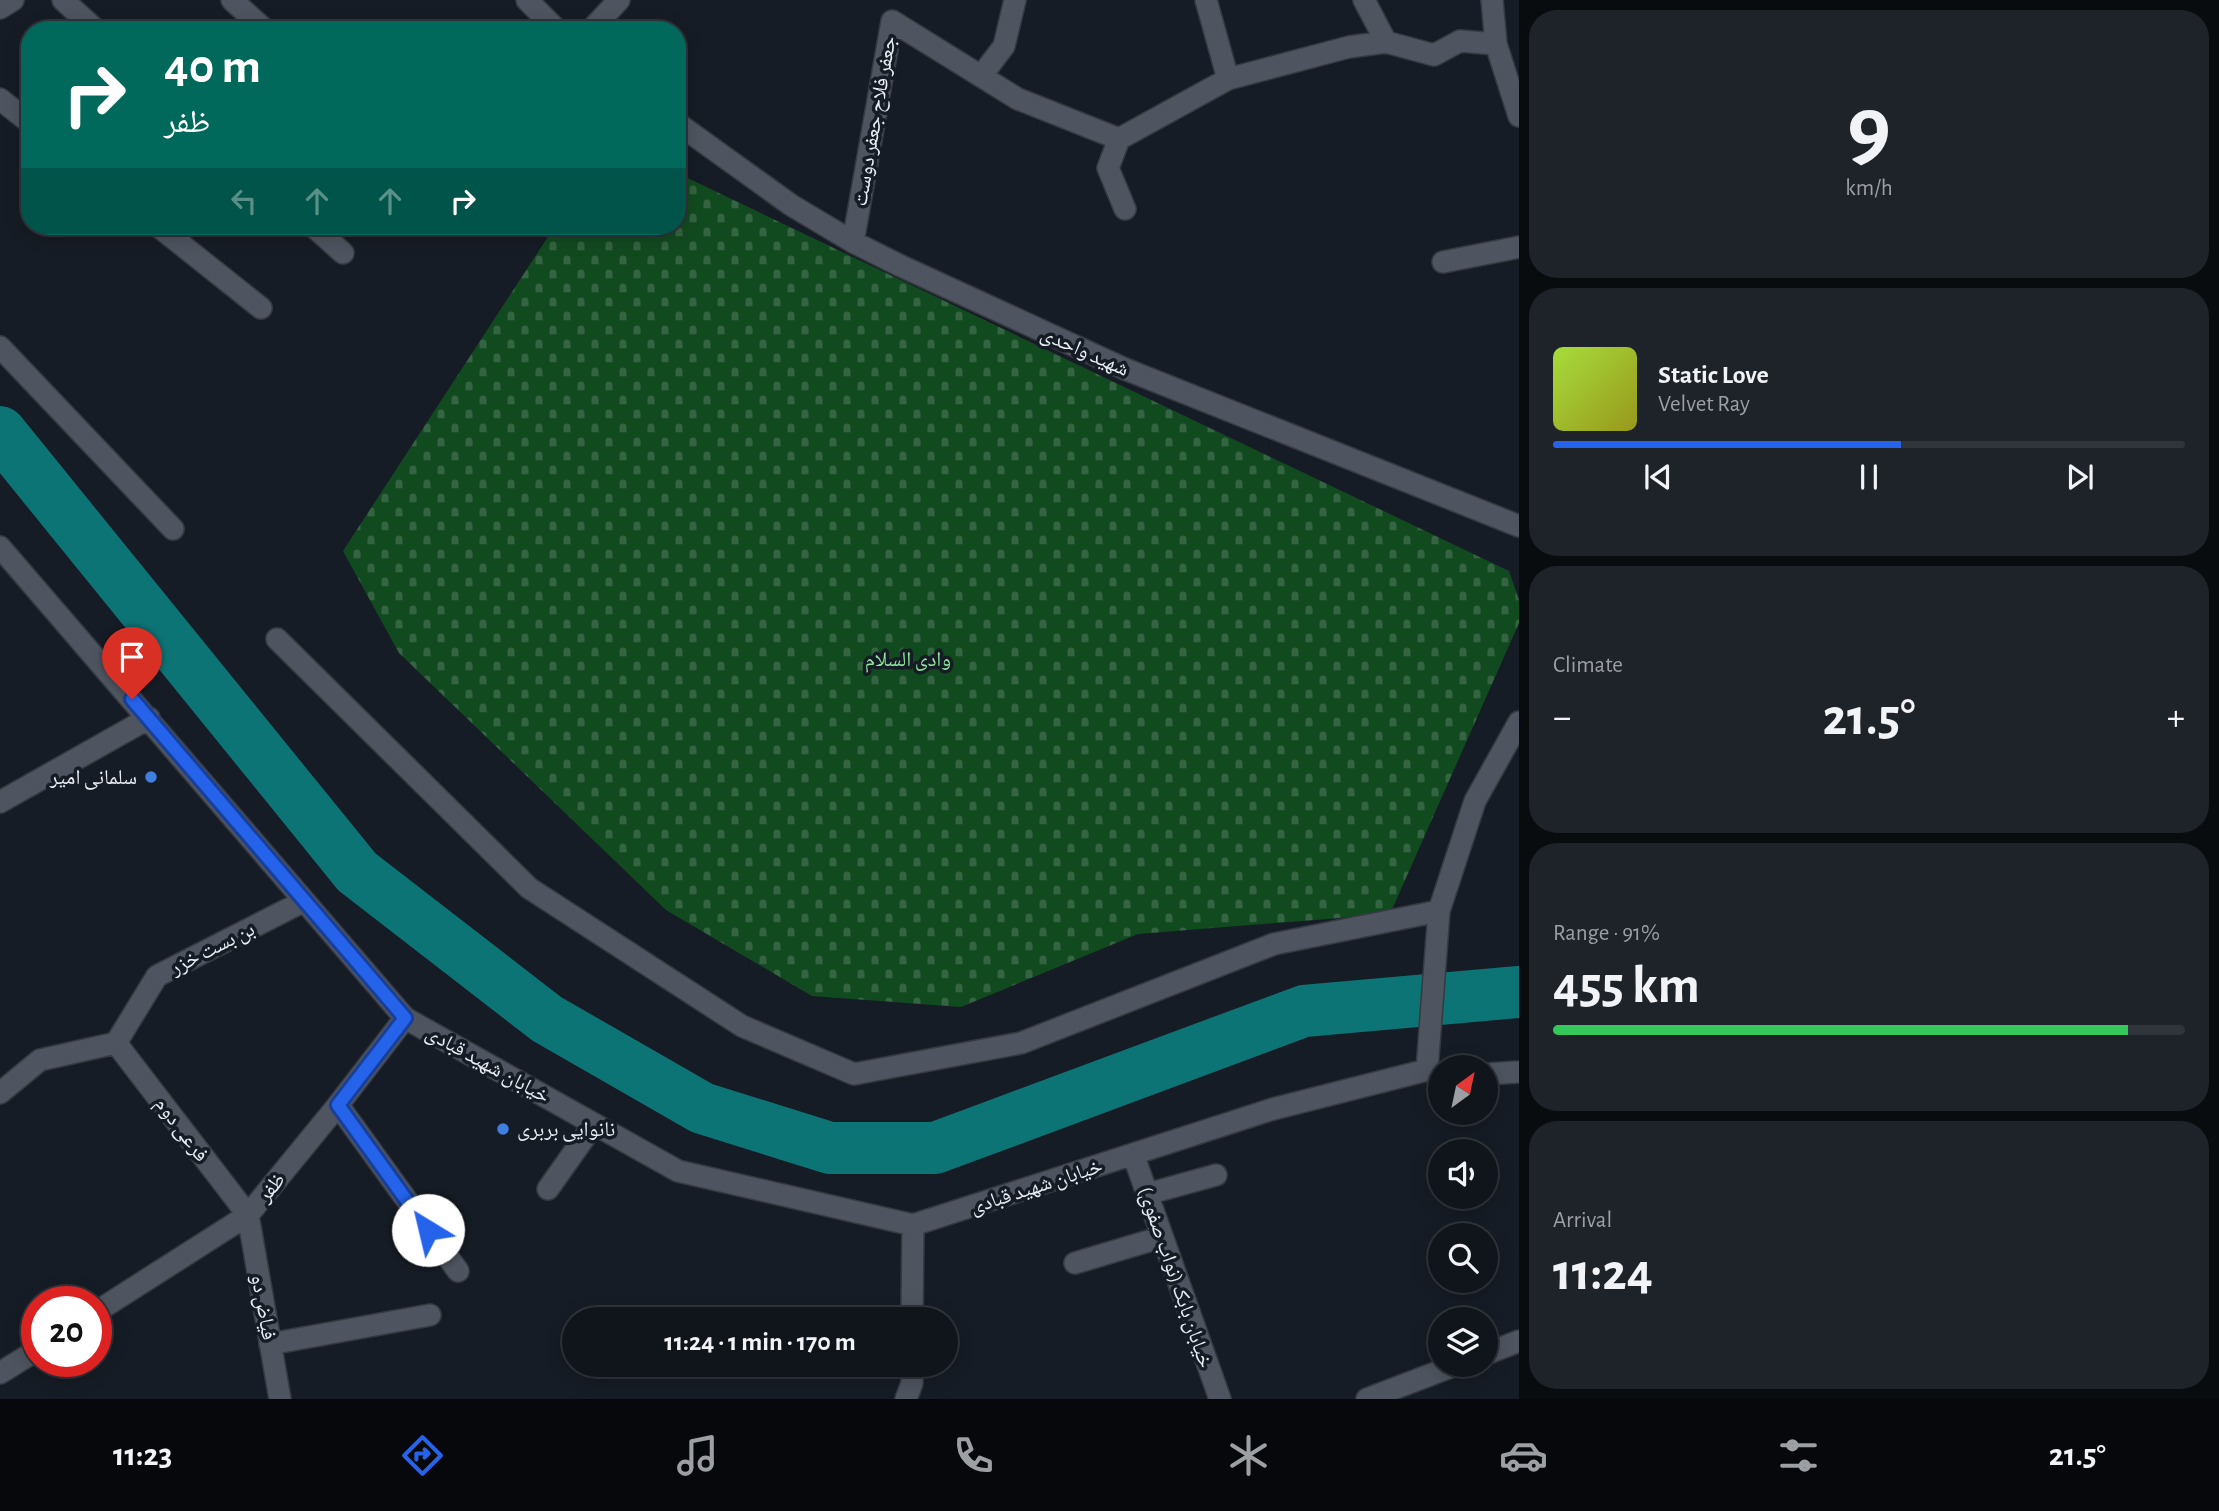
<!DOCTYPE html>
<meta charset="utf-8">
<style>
body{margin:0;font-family:"Alegreya Sans","Noto Naskh Arabic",sans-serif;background:#1e2229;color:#f1f3f6;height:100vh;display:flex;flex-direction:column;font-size:26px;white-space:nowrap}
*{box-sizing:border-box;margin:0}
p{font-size:23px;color:#9c9fa3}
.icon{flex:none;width:38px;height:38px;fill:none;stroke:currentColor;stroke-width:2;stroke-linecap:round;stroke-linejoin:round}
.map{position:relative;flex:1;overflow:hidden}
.sheet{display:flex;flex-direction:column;gap:10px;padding:10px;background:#090c0f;width:700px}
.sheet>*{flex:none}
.hud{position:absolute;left:21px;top:21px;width:665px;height:214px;border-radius:28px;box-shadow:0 4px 18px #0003,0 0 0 2px #30343b;background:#00695c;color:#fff;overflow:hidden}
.needle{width:46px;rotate:33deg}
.fabs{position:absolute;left:1428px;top:1055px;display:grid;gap:14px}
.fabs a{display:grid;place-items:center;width:70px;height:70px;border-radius:50%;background:#10151c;box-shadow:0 4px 18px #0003,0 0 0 2px #30343b;font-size:35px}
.speed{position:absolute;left:21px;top:1286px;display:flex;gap:14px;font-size:35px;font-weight:700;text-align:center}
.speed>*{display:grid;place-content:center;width:91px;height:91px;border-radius:50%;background:#10151c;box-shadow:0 4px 18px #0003,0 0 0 2px #30343b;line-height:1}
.speed .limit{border:10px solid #d22;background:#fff;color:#111}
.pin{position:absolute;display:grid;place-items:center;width:60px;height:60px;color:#fff;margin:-72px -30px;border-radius:50% 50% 50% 0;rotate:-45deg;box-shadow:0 0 7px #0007}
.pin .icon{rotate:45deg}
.me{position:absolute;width:77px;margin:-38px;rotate:324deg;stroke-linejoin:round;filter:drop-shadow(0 0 5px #0008)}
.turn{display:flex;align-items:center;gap:24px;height:147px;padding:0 28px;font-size:32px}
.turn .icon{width:91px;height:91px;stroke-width:2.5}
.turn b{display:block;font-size:49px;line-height:60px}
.lanes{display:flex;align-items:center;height:66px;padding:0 28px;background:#0003;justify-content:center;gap:35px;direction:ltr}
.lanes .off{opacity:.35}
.big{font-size:52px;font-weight:600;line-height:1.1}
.sheet .tile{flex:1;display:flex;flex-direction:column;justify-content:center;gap:10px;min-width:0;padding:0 24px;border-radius:28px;background:#1e2229}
.sheet .dial{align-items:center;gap:0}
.dial b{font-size:91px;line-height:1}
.song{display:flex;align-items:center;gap:21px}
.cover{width:84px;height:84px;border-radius:10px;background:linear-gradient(135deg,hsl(80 70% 55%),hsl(60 70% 35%))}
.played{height:7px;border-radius:4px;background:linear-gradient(90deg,#2563eb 55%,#30343b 55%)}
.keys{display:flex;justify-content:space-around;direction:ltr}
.heat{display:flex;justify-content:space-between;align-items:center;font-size:38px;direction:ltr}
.charge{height:10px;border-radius:5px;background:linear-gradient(90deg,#34c759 91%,#30343b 0)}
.trip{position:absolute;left:562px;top:1307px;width:396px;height:70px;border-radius:35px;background:#10151c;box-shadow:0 4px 18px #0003,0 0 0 2px #30343b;font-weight:600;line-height:70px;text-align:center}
.menu{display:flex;height:112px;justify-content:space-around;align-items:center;background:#06080b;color:#9c9fa3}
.menu .icon{width:49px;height:49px}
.menu .current{color:#2563eb}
.menu b{font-size:32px;color:#f1f3f6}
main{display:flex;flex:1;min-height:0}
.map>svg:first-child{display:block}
</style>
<main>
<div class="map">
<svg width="1519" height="1399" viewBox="0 0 1519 1399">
<defs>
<pattern id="cemetery-stones" width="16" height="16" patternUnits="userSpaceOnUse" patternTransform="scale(1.75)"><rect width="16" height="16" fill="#124a20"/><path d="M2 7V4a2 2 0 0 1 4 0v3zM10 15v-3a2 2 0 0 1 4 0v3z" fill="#346441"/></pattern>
</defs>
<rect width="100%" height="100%" fill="#161c25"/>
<path fill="url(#cemetery-stones)" d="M677,173l832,398 10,29v23l-129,291 -252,20 -177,73 -149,-11 -146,-86 -267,-257 -56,-102 212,-325h122z"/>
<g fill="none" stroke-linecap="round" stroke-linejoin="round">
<path stroke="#0d7476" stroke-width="52" d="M0,432l357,440 190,147 155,89 128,40h105l369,-137 215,-19"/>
<defs>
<path id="minor" d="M63,0l33,30
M232,0l33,30
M527,0l30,30
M1206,0l22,79
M1364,0l22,42
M1492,0l4,44
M0,8l13,-8
M591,30l28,-30
M982,75l22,-29 11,-46
M0,99l30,24
M677,123l114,82 62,37 48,24 224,103 394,157
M1119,139l-11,29 17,41
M158,226l103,82
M313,226l30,27
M853,242l39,-221 126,78 101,40 109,-60 121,-32 37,-5 48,13 26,-14 36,3 23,72
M1443,262l76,-15
M0,347l173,182
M0,547l405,471 273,153 235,54 360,-116 154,-39 13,4
M277,639l252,249 213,138 112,48 167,-31 253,-99 165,-33
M0,802l149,-84
M116,1043l132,172 32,184
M1427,1070l12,-159 36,-110 44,-79
M1486,1074l33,-2
M0,1093l40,-33 76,-17 41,-67 147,-75
M338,1105l120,166
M1133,1154l87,245
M548,1189l46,-65
M1147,1194l69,-19
M1075,1263l87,-26
M96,1312l152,-97 90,-110 67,-87
M912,1320l1,-95
M270,1344l160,-29
M1486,1354l33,-13
M0,1373l37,-23
M906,1399l6,-16v-18
M1367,1399l89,-34"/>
</defs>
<use href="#minor" stroke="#363941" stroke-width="24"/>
<use href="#minor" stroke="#4e5560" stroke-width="21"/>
</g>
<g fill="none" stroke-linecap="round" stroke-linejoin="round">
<defs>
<path id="route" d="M132,699l273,319 -67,87 90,125"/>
</defs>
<use href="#route" stroke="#184099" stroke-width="18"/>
<use href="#route" stroke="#2563eb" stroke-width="12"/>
</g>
<g fill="#3f7fe0" stroke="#161c25" stroke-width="2.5">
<circle cx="151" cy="777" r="7"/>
<circle cx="503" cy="1129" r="7"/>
</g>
<g text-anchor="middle" stroke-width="7" stroke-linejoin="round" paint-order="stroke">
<g font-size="21" fill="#e9edf4" stroke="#161c25">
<text transform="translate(874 121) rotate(-80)" y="7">جعفر فلاح جعفر دوست</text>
<text transform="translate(1085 351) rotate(24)" y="7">شهید واحدی</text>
<text transform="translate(212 948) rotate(-27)" y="7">بن بست خزر</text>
<text transform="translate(488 1064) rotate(29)" y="7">خیابان شهید قبادی</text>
<text transform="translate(182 1129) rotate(53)" y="7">فرعی دوم</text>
<text transform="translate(1036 1186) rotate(-18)" y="7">خیابان شهید قبادی</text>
<text transform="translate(271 1187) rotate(-50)" y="7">ظفر</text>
<text transform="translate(1176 1277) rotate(71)" y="7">خیابان بابک (نواب صفوی)</text>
<text transform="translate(264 1307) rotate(80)" y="7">فیاض دو</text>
</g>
<g font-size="21" fill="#90e89d" stroke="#161c25">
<text x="908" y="666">وادی السلام</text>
</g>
<g font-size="21" fill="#e9edf4" stroke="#161c25" text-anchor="end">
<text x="137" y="784">سلمانی امیر</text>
<text x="517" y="1136" text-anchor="start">نانوایی بربری</text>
</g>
</g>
</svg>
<div class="fabs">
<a><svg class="needle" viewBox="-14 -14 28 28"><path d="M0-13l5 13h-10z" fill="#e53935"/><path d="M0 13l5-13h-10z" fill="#9c9fa3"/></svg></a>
<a><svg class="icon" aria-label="sound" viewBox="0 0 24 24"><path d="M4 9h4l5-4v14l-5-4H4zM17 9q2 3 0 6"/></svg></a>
<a><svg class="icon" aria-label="search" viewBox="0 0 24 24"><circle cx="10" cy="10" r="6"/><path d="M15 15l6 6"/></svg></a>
<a><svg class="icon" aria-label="layers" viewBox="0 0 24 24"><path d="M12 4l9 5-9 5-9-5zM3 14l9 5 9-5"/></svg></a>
</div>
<div class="speed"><div class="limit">20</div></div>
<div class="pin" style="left:132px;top:699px;background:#d93025"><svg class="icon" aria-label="arrive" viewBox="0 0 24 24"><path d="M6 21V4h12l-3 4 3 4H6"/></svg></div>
<svg class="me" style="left:428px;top:1230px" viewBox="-20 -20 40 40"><circle r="19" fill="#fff"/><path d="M0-13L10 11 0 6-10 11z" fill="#2563eb"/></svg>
<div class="trip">11:24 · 1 min · 170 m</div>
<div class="hud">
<div class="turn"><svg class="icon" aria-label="right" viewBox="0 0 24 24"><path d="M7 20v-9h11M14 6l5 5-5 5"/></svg><div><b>40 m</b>ظفر</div></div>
<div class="lanes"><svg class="icon off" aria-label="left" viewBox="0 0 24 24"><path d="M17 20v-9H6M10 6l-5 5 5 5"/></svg><svg class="icon off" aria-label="ahead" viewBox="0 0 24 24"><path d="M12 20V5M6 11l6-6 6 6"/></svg><svg class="icon off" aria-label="ahead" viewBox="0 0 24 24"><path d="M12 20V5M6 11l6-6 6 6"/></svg><svg class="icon" aria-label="right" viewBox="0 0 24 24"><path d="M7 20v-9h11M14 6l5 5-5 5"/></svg></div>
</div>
</div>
<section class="sheet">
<div class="tile dial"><b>9</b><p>km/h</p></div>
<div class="tile">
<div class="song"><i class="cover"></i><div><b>Static Love</b><p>Velvet Ray</p></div></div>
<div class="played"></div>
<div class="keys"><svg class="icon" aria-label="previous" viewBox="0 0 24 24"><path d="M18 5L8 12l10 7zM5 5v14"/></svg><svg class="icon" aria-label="pause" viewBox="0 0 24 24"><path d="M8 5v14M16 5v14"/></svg><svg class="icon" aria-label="next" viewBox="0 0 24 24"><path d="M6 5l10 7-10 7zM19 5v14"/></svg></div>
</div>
<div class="tile"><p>Climate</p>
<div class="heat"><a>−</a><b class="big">21.5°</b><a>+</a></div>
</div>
<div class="tile"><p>Range · 91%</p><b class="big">455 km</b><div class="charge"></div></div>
<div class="tile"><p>Arrival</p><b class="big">11:24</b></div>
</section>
</main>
<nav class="menu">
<b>11:23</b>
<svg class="icon current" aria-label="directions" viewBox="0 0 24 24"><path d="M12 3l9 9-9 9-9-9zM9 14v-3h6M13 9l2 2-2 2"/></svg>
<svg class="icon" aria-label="music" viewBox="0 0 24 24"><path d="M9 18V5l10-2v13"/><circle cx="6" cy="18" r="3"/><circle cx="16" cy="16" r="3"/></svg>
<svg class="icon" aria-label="phone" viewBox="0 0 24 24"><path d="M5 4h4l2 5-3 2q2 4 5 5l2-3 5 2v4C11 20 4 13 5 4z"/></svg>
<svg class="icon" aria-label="climate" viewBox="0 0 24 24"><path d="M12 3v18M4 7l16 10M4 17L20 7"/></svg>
<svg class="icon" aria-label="car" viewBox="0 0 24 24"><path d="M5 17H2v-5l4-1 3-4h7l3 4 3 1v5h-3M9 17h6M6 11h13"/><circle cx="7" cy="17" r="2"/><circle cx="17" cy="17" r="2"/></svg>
<svg class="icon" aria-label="filters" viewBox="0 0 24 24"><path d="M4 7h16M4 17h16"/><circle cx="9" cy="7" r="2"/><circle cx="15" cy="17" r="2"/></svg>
<b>21.5°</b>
</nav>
